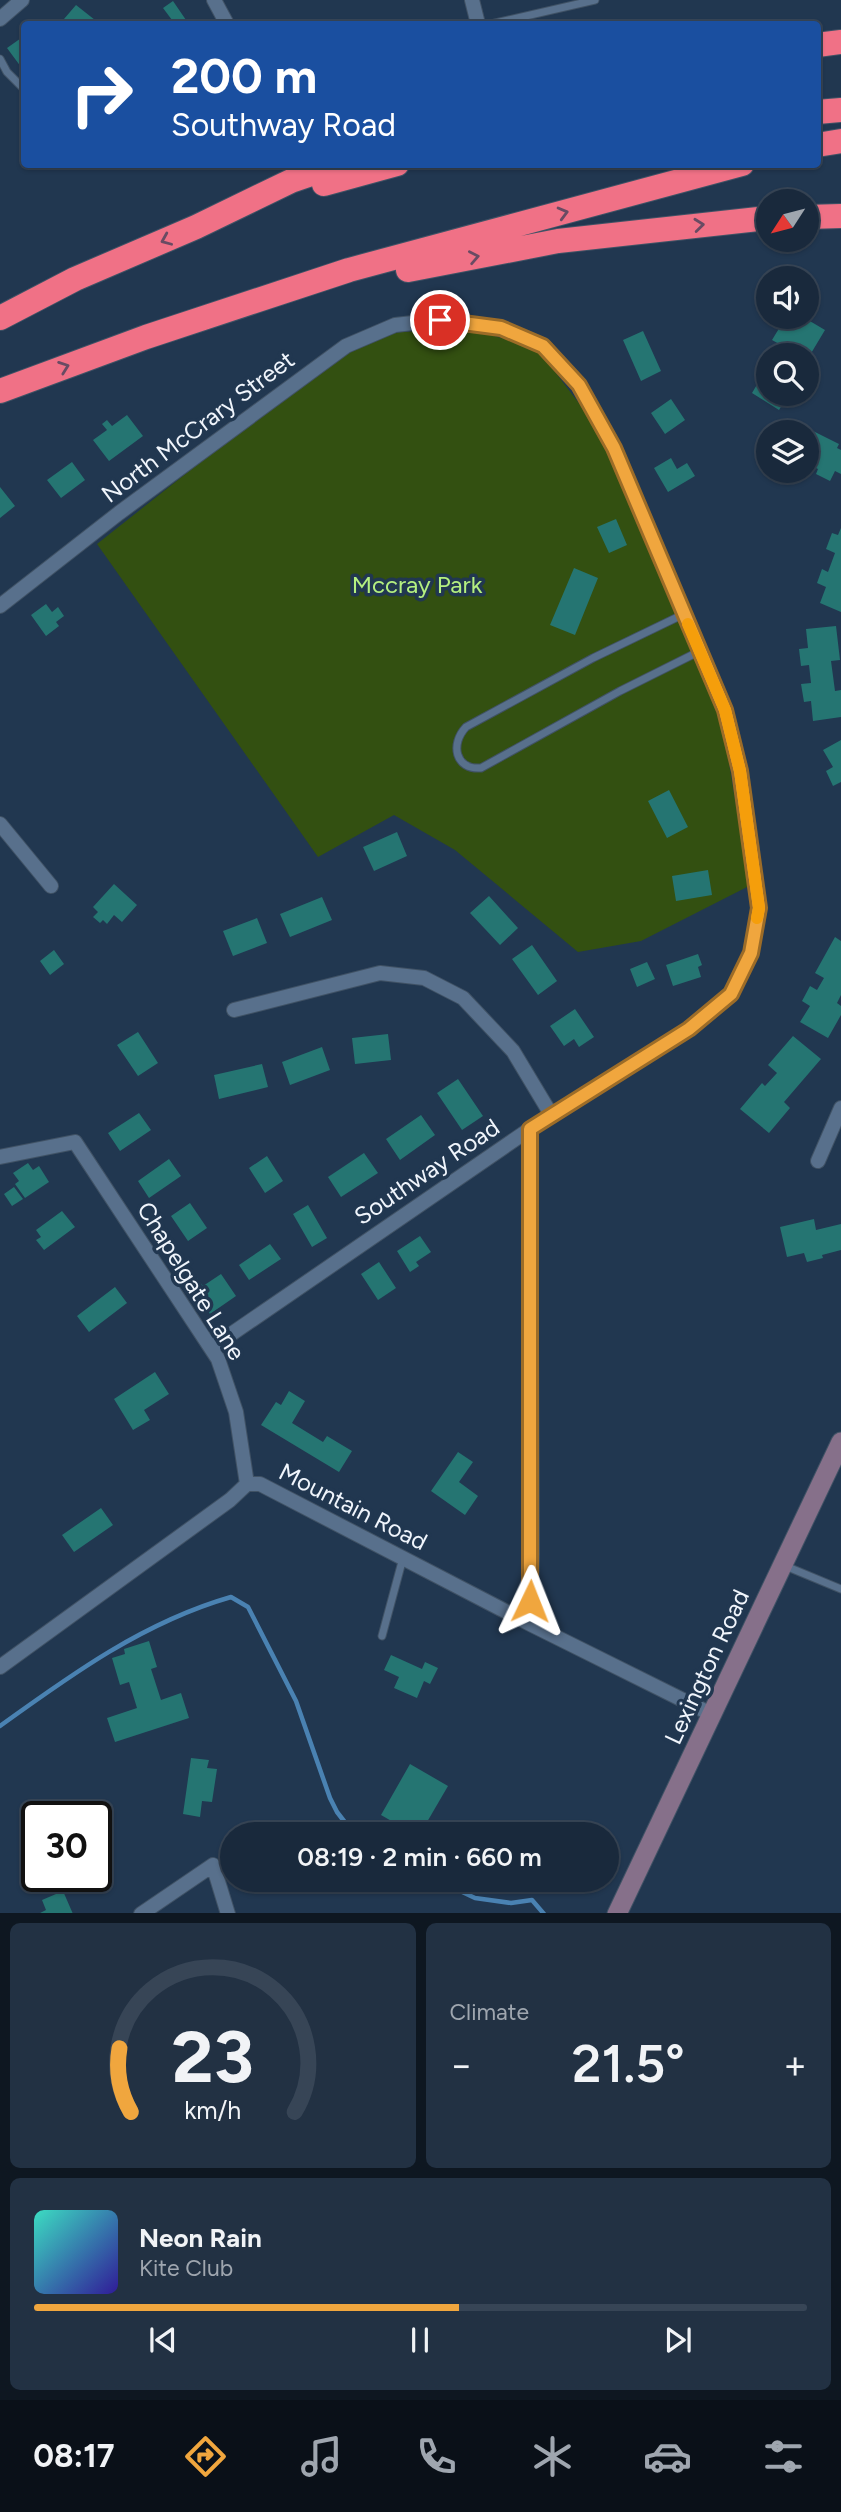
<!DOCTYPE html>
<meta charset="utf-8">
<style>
body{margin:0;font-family:Figtree,sans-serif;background:#223143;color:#f1f3f6;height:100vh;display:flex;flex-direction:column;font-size:26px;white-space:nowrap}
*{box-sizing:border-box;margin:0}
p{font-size:23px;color:#9fa6af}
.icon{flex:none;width:38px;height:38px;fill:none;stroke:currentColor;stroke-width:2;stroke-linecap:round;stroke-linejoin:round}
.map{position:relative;height:1913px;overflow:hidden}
.panel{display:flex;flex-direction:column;gap:10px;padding:10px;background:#0e1721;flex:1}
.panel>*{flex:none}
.banner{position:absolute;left:21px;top:21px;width:800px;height:147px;border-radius:7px;box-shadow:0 2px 5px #0004,0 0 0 2px #374556;background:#1a4fa0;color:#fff;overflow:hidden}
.needle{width:46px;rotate:234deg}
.fabs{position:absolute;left:756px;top:189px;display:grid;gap:14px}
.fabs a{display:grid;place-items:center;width:63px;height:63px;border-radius:50%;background:#19293c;box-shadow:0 2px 5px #0004,0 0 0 2px #374556;font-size:35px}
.speed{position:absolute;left:21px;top:1801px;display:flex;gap:14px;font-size:35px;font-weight:700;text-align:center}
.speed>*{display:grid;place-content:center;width:91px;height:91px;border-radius:50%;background:#19293c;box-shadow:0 2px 5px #0004,0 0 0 2px #374556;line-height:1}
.speed .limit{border:4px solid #111;border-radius:10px;background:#fff;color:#111}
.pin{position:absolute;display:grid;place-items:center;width:60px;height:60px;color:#fff;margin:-30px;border:4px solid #fff;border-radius:50%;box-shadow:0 2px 7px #0007}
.me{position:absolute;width:77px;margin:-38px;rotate:2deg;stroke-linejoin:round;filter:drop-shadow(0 0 5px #0008)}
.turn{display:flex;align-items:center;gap:24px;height:147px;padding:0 35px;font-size:32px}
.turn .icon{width:91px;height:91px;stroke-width:2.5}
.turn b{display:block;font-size:49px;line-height:60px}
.big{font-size:52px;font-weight:600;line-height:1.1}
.panel .tile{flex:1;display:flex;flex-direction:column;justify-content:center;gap:10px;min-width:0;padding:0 24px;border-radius:10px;background:#223143}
.panel .dial{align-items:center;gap:0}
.dial svg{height:182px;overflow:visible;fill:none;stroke:#374556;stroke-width:7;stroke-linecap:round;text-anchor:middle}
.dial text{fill:#f1f3f6;stroke:none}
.song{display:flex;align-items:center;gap:21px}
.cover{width:84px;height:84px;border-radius:10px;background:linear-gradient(135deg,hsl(170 70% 55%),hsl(250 70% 35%))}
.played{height:7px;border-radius:4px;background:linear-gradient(90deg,#f0a63e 55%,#374556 55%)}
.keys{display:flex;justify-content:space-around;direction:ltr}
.heat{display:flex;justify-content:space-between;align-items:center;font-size:38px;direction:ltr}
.panel .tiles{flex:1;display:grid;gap:10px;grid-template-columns:1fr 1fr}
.tile:last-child{grid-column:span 2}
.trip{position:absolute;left:220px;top:1822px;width:399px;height:70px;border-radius:35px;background:#19293c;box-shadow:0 2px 5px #0004,0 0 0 2px #374556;font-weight:600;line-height:70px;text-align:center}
.dock{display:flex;height:112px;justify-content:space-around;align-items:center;background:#0a1018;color:#9fa6af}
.dock .icon{width:49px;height:49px}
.dock .selected{color:#f0a63e}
.dock b{font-size:32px;color:#f1f3f6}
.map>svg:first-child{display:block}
</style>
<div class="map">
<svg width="841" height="1914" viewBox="0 0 841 1914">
<rect width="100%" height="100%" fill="#213750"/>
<path fill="#335011" d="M464,328l72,19 71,93 113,268 29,178 -108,55 -63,11 -123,-102 -61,-35 -76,42 -221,-313 168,-133 106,-77z"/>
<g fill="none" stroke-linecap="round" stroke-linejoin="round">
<path stroke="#4a82b2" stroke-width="4.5" d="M0,1726c72,-52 144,-104 231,-129l17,10 48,94 34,97 7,14 17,22
M424,1880l32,9 19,9 36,5 21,-3 12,14"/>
</g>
<path fill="#257572" d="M173,1l13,19 -7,4h-4l-12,-16z
M76,5l19,15 -4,4h-21l-6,-5z
M24,36v35l-17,-23z
M786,317h17l22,13 -18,30v-5h-32l6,-10 -9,-5z
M643,331l18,40 -20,10 -18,-41z
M768,366v28h21l-10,16 -27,-17z
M671,399l14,21 -20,14 -14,-21z
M127,415l16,21 -34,25 -16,-21 14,-10 -5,-6 5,-4 5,6z
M811,430l28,14 -2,4 4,2v24l-6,-3 -5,10 -14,-7 2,-5 -11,-5v-24z
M671,458l6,11 10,-6 8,13 -27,16 -14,-24z
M72,462l13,18 -24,18 -14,-18z
M0,487l15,19 -15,12z
M616,519l11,26 -18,8 -12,-26z
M841,528v84l-21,-9 6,-16 -9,-4 5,-14 6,3 7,-19 -9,-4 6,-16 6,2z
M574,568l24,10 -23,57 -25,-10z
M46,604l6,8 6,-5 6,9 -8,6 3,4 -13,10 -15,-21z
M836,626l4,34 -9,1 4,30 6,-1v27l-28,4 -2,-20 -7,1 -3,-18 10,-1 -2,-18 -8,1 -2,-17 9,-1 -2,-19z
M841,740v42l-8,4 -7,-15 7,-4 -10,-17z
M669,790l19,37 -21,11 -19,-37z
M397,832l10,24 -33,15 -11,-24z
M708,870l4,25 -36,6 -4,-25z
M114,884l23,21 -15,17 -8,-7 -7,9 -4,-4 -3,3 -7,-6 5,-5 -5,-5z
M489,896l29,32 -18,17 -30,-32z
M322,897l10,23 -42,17 -10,-23z
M257,918l10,25 -34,13 -10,-25z
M835,937l6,4v54l-4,8 4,3v9l-13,23 -28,-16 10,-16 -8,-5 8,-15 7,4 7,-12 -9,-5z
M532,945l25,36 -19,14 -26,-36z
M54,950l10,14 -14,11 -10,-14z
M698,954l4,11 -4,2 3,10 -28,9 -7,-21z
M647,962l8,17 -18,8 -7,-18z
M575,1009l19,28 -15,10 -5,-8 -10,7 -14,-20z
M138,1032l20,31 -20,13 -21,-31z
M388,1034l3,26 -36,4 -3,-26z
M793,1036l28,23 -37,43 6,6 -21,25 -29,-24 22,-26 3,3 12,-13 -9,-8z
M322,1047l8,23 -40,15 -8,-23z
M262,1064l6,23 -49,12 -5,-24z
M458,1079l25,37 -21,14 -25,-37z
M139,1113l12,17 -31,21 -12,-18z
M421,1115l14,20 -35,25 -14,-21z
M364,1153l14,20 -37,24 -13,-20z
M267,1156l16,25 -18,12 -16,-25z
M169,1159l12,17 -32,22 -11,-17z
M28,1163l5,7 6,-4 10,16 -24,16 -10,-14 4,-3 -6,-8z
M14,1187l9,12 -11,7 -8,-12z
M190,1203l17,25 -19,13 -17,-25z
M308,1205l19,33 -15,9 -19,-33z
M62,1211l13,16 -31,23 -8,-10 5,-3 -5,-7z
M814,1219l2,11 25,-6v26l-19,5 1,3 -16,4 -3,-9 -17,4 -7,-30z
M420,1236l11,16 -15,10 3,4 -9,6 -13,-21z
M270,1244l11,15 -32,21 -10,-15z
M379,1262l17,26 -18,12 -17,-26z
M221,1274l15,22 -26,18 -21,-31 8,-5 6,8z
M115,1287l12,16 -38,29 -12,-16z
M155,1372l14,22 -25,16 6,10 -17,10 -19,-31z
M289,1391l16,10 -13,22 31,19 4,-6 25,15 -13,21 -78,-47 15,-23 5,3z
M458,1452l15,10 -14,20 19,14 -13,19 -34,-24z
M101,1508l12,17 -39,27 -12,-17z
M149,1641l8,26 -6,2 10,31 20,-7 8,25 -74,24 -8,-24 30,-10 -8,-26 -9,3 -8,-27 13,-4 -1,-5z
M391,1655l31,14 3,-7 13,6 -8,16 -6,-3 -7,17 -23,-10 5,-11 -15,-7z
M191,1758l18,2 -2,8 10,1 -5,33 -10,-1 -2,16 -17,-3z
M410,1764l38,22 -28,48h-6l-33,-19z
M63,1891l10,23h-35l8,-4 -4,-10z"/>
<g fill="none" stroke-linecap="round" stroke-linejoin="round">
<defs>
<path id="service" d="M491,24l104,-24
M0,59l7,13 17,17
M684,614l-91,44 -127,69c-16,17 -11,43 15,41l139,-77 80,-40
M783,1565l58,24
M382,1636l21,-78"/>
<path id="minor" d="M214,0l13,24
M472,0l6,24
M0,19l22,-19
M0,606l119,-93 227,-167 49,-21 45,-5 61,8 42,18 36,39 35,63 111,262 15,61 19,137 -8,45 -20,41 -42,35 -159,100 -319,219
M0,824l51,62
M234,1010l146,-37 44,5 39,20 50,53 39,65
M0,1157l75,-15 143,217 18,53 11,72
M818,1161l23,-53
M530,1624l2,-70 -2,-425
M0,1667l230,-167 17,-16h13l270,140 181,90
M141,1914l72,-49 15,49"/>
<path id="secondary" d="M617,1914l224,-472"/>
<path id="motorway" d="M817,45l24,-3
M817,112l24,-2
M817,145l24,-4
M324,184l73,-20
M807,217l34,-1
M408,270l150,-29 210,-23
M0,318l75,-39 121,-52 95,-46 50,-17
M0,391l146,-54 203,-67 393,-106"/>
</defs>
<use href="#service" stroke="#405265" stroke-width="9"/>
<use href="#minor" stroke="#405265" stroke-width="16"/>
<use href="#secondary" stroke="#405265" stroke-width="21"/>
<use href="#motorway" stroke="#405265" stroke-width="26"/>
<use href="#service" stroke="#58708c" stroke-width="7"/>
<use href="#minor" stroke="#58708c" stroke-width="14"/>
<use href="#secondary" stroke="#86708a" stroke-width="19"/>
<use href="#motorway" stroke="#f07186" stroke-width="24"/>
</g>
<defs><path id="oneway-chevron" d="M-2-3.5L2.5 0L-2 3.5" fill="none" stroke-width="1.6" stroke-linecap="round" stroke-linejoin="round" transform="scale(1.75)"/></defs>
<g stroke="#694b63">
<use href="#oneway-chevron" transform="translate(563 213) rotate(-15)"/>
<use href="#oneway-chevron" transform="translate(699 225) rotate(-6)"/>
<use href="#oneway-chevron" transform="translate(166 240) rotate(157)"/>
<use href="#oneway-chevron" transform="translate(474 257) rotate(-11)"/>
<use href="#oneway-chevron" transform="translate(64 367) rotate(-20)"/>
</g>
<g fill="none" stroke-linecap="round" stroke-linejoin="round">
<defs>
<path id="route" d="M440,320l61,8 42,18 36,39 35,63 111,262 15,61 19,137 -8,45 -20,41 -42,35 -159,100v472"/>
</defs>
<use href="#route" stroke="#9c6c28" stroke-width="18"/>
<use href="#route" stroke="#f0a63e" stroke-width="12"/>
<path stroke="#f59e0b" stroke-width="12" d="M688,624l37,86 15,61 19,137 -2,10"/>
</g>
<g text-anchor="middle" stroke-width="7" stroke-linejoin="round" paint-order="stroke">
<g font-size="24" fill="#f0f5fc" stroke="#213750">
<text transform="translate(198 427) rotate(-37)" y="8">North McCrary Street</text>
<text transform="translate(427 1172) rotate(-34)" y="8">Southway Road</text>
<text transform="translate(191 1281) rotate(58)" y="8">Chapelgate Lane</text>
<text transform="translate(353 1507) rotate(27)" y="8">Mountain Road</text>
<text transform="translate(707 1667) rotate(-65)" y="8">Lexington Road</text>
</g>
<g font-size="24" fill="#b5f080" stroke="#213750">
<text x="417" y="593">Mccray Park</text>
</g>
</g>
</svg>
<div class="fabs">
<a><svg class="needle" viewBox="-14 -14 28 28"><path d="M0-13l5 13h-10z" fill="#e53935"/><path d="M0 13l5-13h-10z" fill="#9fa6af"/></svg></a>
<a><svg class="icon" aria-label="sound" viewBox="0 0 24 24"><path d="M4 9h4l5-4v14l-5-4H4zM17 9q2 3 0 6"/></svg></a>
<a><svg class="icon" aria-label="search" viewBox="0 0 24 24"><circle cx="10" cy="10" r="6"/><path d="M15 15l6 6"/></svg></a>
<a><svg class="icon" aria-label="layers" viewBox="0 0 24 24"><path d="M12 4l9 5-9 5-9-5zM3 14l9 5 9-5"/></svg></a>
</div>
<div class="speed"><div class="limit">30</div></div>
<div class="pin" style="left:440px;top:320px;background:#d93025"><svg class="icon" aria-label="arrive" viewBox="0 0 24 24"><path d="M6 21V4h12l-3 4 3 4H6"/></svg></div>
<svg class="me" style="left:530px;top:1601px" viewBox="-20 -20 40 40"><path d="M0-17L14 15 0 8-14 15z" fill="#f0a63e" stroke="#fff" stroke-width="4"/></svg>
<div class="trip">08:19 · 2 min · 660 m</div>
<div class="banner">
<div class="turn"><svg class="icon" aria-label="right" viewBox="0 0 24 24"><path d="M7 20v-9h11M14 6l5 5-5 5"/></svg><div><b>200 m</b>Southway Road</div></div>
</div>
</div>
<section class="panel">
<div class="tiles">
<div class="tile dial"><svg viewBox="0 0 100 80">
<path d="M14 69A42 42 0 1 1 86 69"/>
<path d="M14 69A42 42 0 0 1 9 41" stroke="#f0a63e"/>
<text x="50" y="56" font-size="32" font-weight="700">23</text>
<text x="50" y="72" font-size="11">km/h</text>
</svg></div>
<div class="tile"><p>Climate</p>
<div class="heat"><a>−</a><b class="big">21.5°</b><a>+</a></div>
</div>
<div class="tile">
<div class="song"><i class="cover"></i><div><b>Neon Rain</b><p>Kite Club</p></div></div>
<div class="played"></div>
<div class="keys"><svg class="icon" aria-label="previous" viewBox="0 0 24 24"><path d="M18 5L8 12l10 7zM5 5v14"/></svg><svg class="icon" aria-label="pause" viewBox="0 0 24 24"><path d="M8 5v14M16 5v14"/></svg><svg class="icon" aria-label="next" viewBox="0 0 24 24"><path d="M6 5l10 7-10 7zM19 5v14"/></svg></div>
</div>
</div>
</section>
<nav class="dock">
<b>08:17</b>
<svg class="icon selected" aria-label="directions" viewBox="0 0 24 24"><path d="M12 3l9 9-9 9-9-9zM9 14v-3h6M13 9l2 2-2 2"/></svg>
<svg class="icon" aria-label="music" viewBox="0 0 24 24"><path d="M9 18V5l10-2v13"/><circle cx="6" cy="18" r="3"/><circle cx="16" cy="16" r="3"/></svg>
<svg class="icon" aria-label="phone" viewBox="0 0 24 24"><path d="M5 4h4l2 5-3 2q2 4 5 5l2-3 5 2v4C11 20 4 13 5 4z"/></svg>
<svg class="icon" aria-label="climate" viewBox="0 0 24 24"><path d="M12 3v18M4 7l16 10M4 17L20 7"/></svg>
<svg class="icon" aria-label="car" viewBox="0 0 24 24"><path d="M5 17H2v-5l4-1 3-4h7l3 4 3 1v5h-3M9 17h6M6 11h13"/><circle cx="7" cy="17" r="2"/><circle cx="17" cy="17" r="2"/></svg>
<svg class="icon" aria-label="filters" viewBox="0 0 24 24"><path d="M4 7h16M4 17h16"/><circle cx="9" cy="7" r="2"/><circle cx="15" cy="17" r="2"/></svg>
</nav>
